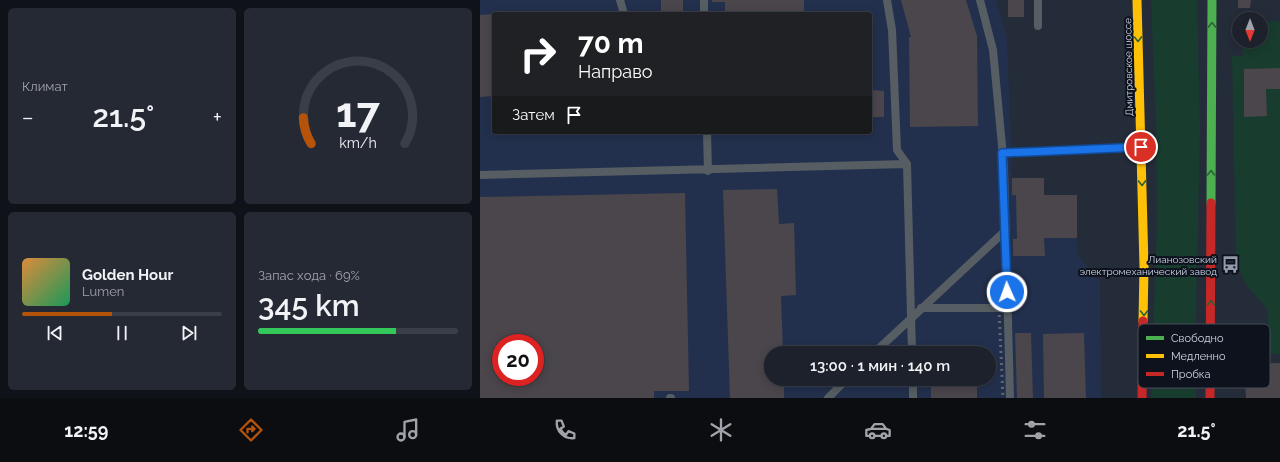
<!DOCTYPE html>
<html lang="ru">
<meta charset="utf-8">
<style>
body{margin:0;font-family:Raleway,sans-serif;background:#252933;color:#f1f3f6;height:100vh;display:flex;flex-direction:column;font-size:15px;white-space:nowrap}
*{box-sizing:border-box;margin:0}
p{font-size:13px;color:#a0a3a9}
.icon{flex:none;width:22px;height:22px;fill:none;stroke:currentColor;stroke-width:2;stroke-linecap:round;stroke-linejoin:round}
.map{position:relative;flex:1;overflow:hidden}
.sheet{display:flex;flex-direction:column;gap:8px;padding:8px;background:#0f1218;width:480px}
.sheet>*{flex:none}
.banner{position:absolute;left:12px;top:12px;width:380px;height:122px;border-radius:4px;box-shadow:0 2px 10px #0003,0 0 0 1px #3a3e47;background:#202124;color:#fff;overflow:hidden}
.needle{width:26px;rotate:180deg}
.fabs{position:absolute;left:752px;top:12px;display:grid;gap:8px}
.fabs a{display:grid;place-items:center;width:36px;height:36px;border-radius:50%;background:#1c212b;box-shadow:0 2px 10px #0003,0 0 0 1px #3a3e47;font-size:20px}
.speed{position:absolute;left:12px;top:334px;display:flex;gap:8px;font-size:20px;font-weight:700;text-align:center}
.speed>*{display:grid;place-content:center;width:52px;height:52px;border-radius:50%;background:#1c212b;box-shadow:0 2px 10px #0003,0 0 0 1px #3a3e47;line-height:1}
.speed .limit{border:6px solid #d22;background:#fff;color:#111}
.pin{position:absolute;display:grid;place-items:center;width:34px;height:34px;color:#fff;margin:-17px;border:2px solid #fff;border-radius:50%;box-shadow:0 1px 4px #0007}
.me{position:absolute;width:44px;margin:-22px;rotate:358deg;stroke-linejoin:round;filter:drop-shadow(0 0 3px #0008)}
.turn{display:flex;align-items:center;gap:14px;height:84px;padding:0 20px;font-size:18px}
.turn .icon{width:52px;height:52px;stroke-width:2.5}
.turn b{display:block;font-size:28px;line-height:34px}
.then{display:flex;align-items:center;height:38px;padding:0 20px;background:#0003;gap:8px;font-size:15px}
.big{font-size:30px;font-weight:600;line-height:1.1}
.sheet .widget{flex:1;display:flex;flex-direction:column;justify-content:center;gap:6px;min-width:0;padding:0 14px;border-radius:6px;background:#252933}
.sheet .dial{align-items:center;gap:0}
.dial svg{height:104px;overflow:visible;fill:none;stroke:#3a3e47;stroke-width:7;stroke-linecap:round;text-anchor:middle}
.dial text{fill:#f1f3f6;stroke:none}
.song{display:flex;align-items:center;gap:12px}
.cover{width:48px;height:48px;border-radius:6px;background:linear-gradient(135deg,hsl(30 70% 55%),hsl(150 70% 35%))}
.played{height:4px;border-radius:2px;background:linear-gradient(90deg,#b45309 45%,#3a3e47 45%)}
.keys{display:flex;justify-content:space-around;direction:ltr}
.heat{display:flex;justify-content:space-between;align-items:center;font-size:22px;direction:ltr}
.charge{height:6px;border-radius:3px;background:linear-gradient(90deg,#34c759 69%,#3a3e47 0)}
.sheet .tiles{flex:1;display:grid;gap:8px;grid-template-columns:repeat(2,1fr)}
.trip{position:absolute;left:284px;top:346px;width:232px;height:40px;border-radius:20px;background:#1c212b;box-shadow:0 2px 10px #0003,0 0 0 1px #3a3e47;font-weight:600;line-height:40px;text-align:center}
.menu{display:flex;height:64px;justify-content:space-around;align-items:center;background:#0b0d11;color:#a0a3a9}
.menu .icon{width:28px;height:28px}
.menu .on{color:#b45309}
.menu b{font-size:18px;color:#f1f3f6}
main{display:flex;flex:1;min-height:0}
.map>svg:first-child{display:block}
</style>
<main>
<section class="sheet">
<div class="tiles">
<div class="widget"><p>Климат</p>
<div class="heat"><a>−</a><b class="big">21.5°</b><a>+</a></div>
</div>
<div class="widget dial"><svg viewBox="0 0 100 80">
<path d="M14 69A42 42 0 1 1 86 69"/>
<path d="M14 69A42 42 0 0 1 8 49" stroke="#b45309"/>
<text x="50" y="56" font-size="32" font-weight="700">17</text>
<text x="50" y="72" font-size="11">km/h</text>
</svg></div>
<div class="widget">
<div class="song"><i class="cover"></i><div><b>Golden Hour</b><p>Lumen</p></div></div>
<div class="played"></div>
<div class="keys"><svg class="icon" aria-label="previous" viewBox="0 0 24 24"><path d="M18 5L8 12l10 7zM5 5v14"/></svg><svg class="icon" aria-label="pause" viewBox="0 0 24 24"><path d="M8 5v14M16 5v14"/></svg><svg class="icon" aria-label="next" viewBox="0 0 24 24"><path d="M6 5l10 7-10 7zM19 5v14"/></svg></div>
</div>
<div class="widget"><p>Запас хода · 69%</p><b class="big">345 km</b><div class="charge"></div></div>
</div>
</section>
<div class="map">
<svg width="800" height="398" viewBox="0 0 800 398">
<rect width="100%" height="100%" fill="#252c39"/>
<path fill="#23304d" fill-rule="evenodd" d="M0,0h516l11,38 5,140h32v17h33v60l23,27 1,116h-621zM14,14h376v118h-376zM21,343h34v34h-34zM291,353h218v26h-218z"/>
<path fill="#183c2e" d="M671,0h46l3,127 -4,192v79h-45l6,-176 -1,-96z
M800,21v333h-12l-1,-25 1,-19 -23,-27 -9,-24 -4,-203h11v-15h18v-19z"/>
<path fill="#4a464b" fill-rule="evenodd" d="M181,0h22v14h-22z
M232,0h92v14h-79v-12h-13z
M421,0h65l11,36 1,90 -68,1 -1,-90h2z
M528,0h16v17h-16z
M758,0h13l-1,8h-12z
M14,14v82l-14,1v-82z
M800,68v21h-14l1,27 -23,1v-48z
M390,90l14,1v26h-14z
M532,178h32v17h33v43h-33l1,18h-32v-17h4l-1,-44h-4z
M297,189l2,35 15,-1 2,72 -15,1 2,57h-12v26h13v19h-54l-7,-208z
M205,193l4,198h-35v7h-174v-201zM21,343h34v34h-34z
M535,333h16l2,65h-16z
M604,333l2,65h-42l-1,-64z
M496,348v5h-46v-4z
M800,363v35h-34l-2,-34z
M451,379h46v19h-46z"/>
<g fill="none" stroke-linecap="round" stroke-linejoin="round">
<path stroke="#565e63" stroke-width="8" d="M140,0l4,14
M224,0v14
M407,0l5,30 5,120 10,14 5,189
M500,0l13,50 11,117 6,231
M558,0v26
M227,132l1,39
M522,153l137,-6
M0,175l427,-11
M441,308h86
M394,353l131,-122
M433,379v19
M190,398h1
M348,398l19,-19"/>
<path stroke="#4caf50" stroke-width="9" d="M731,203l1,-203"/>
<path stroke="#ffc107" stroke-width="9" d="M657,0l7,267 -1,54"/>
<path stroke="#c62828" stroke-width="9" d="M662,398l1,-77
M730,398l1,-195"/>
<path stroke="#62686f" stroke-width="3" stroke-dasharray="2 4" stroke-linecap="butt" d="M519,309l4,89"/>
</g>
<defs><path id="oneway-chevron" d="M-2-3.5L2.5 0L-2 3.5" fill="none" stroke-width="1.6" stroke-linecap="round" stroke-linejoin="round"/></defs>
<g stroke="#2c6036">
<use href="#oneway-chevron" transform="translate(732 25) rotate(-89)"/>
<use href="#oneway-chevron" transform="translate(658 39) rotate(89)"/>
<use href="#oneway-chevron" transform="translate(731 173) rotate(-90)"/>
<use href="#oneway-chevron" transform="translate(662 183) rotate(89)"/>
<use href="#oneway-chevron" transform="translate(731 303) rotate(-90)"/>
<use href="#oneway-chevron" transform="translate(664 313) rotate(90)"/>
</g>
<g fill="none" stroke-linecap="round" stroke-linejoin="round">
<defs>
<path id="route" d="M527,292l-5,-139 139,-6"/>
</defs>
<use href="#route" stroke="#114b97" stroke-width="10"/>
<use href="#route" stroke="#1a73e8" stroke-width="7"/>
</g>
<defs>
<symbol id="bus-bare" viewBox="-9 -9 18 18"><path d="M-5-6H5V4H4V6H2V4H-2V6H-4V4H-5ZM-3.5-4V0h7V-4ZM-3.5 1.2v1.5H-2V1.2ZM2 1.2v1.5H3.5V1.2Z" fill="#929aa9" stroke="#0d121d" stroke-width="2.5" paint-order="stroke"/></symbol>
</defs>
<g fill-rule="evenodd">
<use href="#bus-bare" x="738" y="252" width="25" height="25"/>
</g>
<g text-anchor="middle" stroke-width="4" stroke-linejoin="round" paint-order="stroke">
<g font-size="10" fill="#cdd5e5" stroke="#0d121d">
<text transform="translate(648 67) rotate(-91)" y="4">Дмитровское шоссе</text>
</g>
<g font-size="10" fill="#cdd5e5" stroke="#0d121d" text-anchor="end">
<text x="737" y="263">Лианозовский<tspan x="737" dy="12">электромеханический завод</tspan></text>
</g>
</g>
<rect x="658" y="324" width="132" height="64" rx="6" fill="#0d121d" stroke="#474c59" stroke-width="1"/>
<rect x="666" y="336" width="18" height="4" fill="#4caf50"/>
<rect x="666" y="354" width="18" height="4" fill="#ffc107"/>
<rect x="666" y="372" width="18" height="4" fill="#c62828"/>
<g font-size="11" fill="#cdd5e5">
<text x="691" y="342">Свободно</text>
<text x="691" y="360">Медленно</text>
<text x="691" y="378">Пробка</text>
</g>
</svg>
<div class="fabs">
<a><svg class="needle" viewBox="-14 -14 28 28"><path d="M0-13l5 13h-10z" fill="#e53935"/><path d="M0 13l5-13h-10z" fill="#a0a3a9"/></svg></a>
</div>
<div class="speed"><div class="limit">20</div></div>
<div class="pin" style="left:661px;top:147px;background:#d93025"><svg class="icon" aria-label="arrive" viewBox="0 0 24 24"><path d="M6 21V4h12l-3 4 3 4H6"/></svg></div>
<svg class="me" style="left:527px;top:292px" viewBox="-20 -20 40 40"><circle r="17" fill="#1a73e8" stroke="#fff" stroke-width="3"/><path d="M0-11L8 9 0 5-8 9z" fill="#fff"/></svg>
<div class="trip">13:00 · 1 мин · 140 m</div>
<div class="banner">
<div class="turn"><svg class="icon" aria-label="right" viewBox="0 0 24 24"><path d="M7 20v-9h11M14 6l5 5-5 5"/></svg><div><b>70 m</b>Направо</div></div>
<div class="then">Затем<svg class="icon" aria-label="arrive" viewBox="0 0 24 24"><path d="M6 21V4h12l-3 4 3 4H6"/></svg></div>
</div>
</div>
</main>
<nav class="menu">
<b>12:59</b>
<svg class="icon on" aria-label="directions" viewBox="0 0 24 24"><path d="M12 3l9 9-9 9-9-9zM9 14v-3h6M13 9l2 2-2 2"/></svg>
<svg class="icon" aria-label="music" viewBox="0 0 24 24"><path d="M9 18V5l10-2v13"/><circle cx="6" cy="18" r="3"/><circle cx="16" cy="16" r="3"/></svg>
<svg class="icon" aria-label="phone" viewBox="0 0 24 24"><path d="M5 4h4l2 5-3 2q2 4 5 5l2-3 5 2v4C11 20 4 13 5 4z"/></svg>
<svg class="icon" aria-label="climate" viewBox="0 0 24 24"><path d="M12 3v18M4 7l16 10M4 17L20 7"/></svg>
<svg class="icon" aria-label="car" viewBox="0 0 24 24"><path d="M5 17H2v-5l4-1 3-4h7l3 4 3 1v5h-3M9 17h6M6 11h13"/><circle cx="7" cy="17" r="2"/><circle cx="17" cy="17" r="2"/></svg>
<svg class="icon" aria-label="filters" viewBox="0 0 24 24"><path d="M4 7h16M4 17h16"/><circle cx="9" cy="7" r="2"/><circle cx="15" cy="17" r="2"/></svg>
<b>21.5°</b>
</nav>
